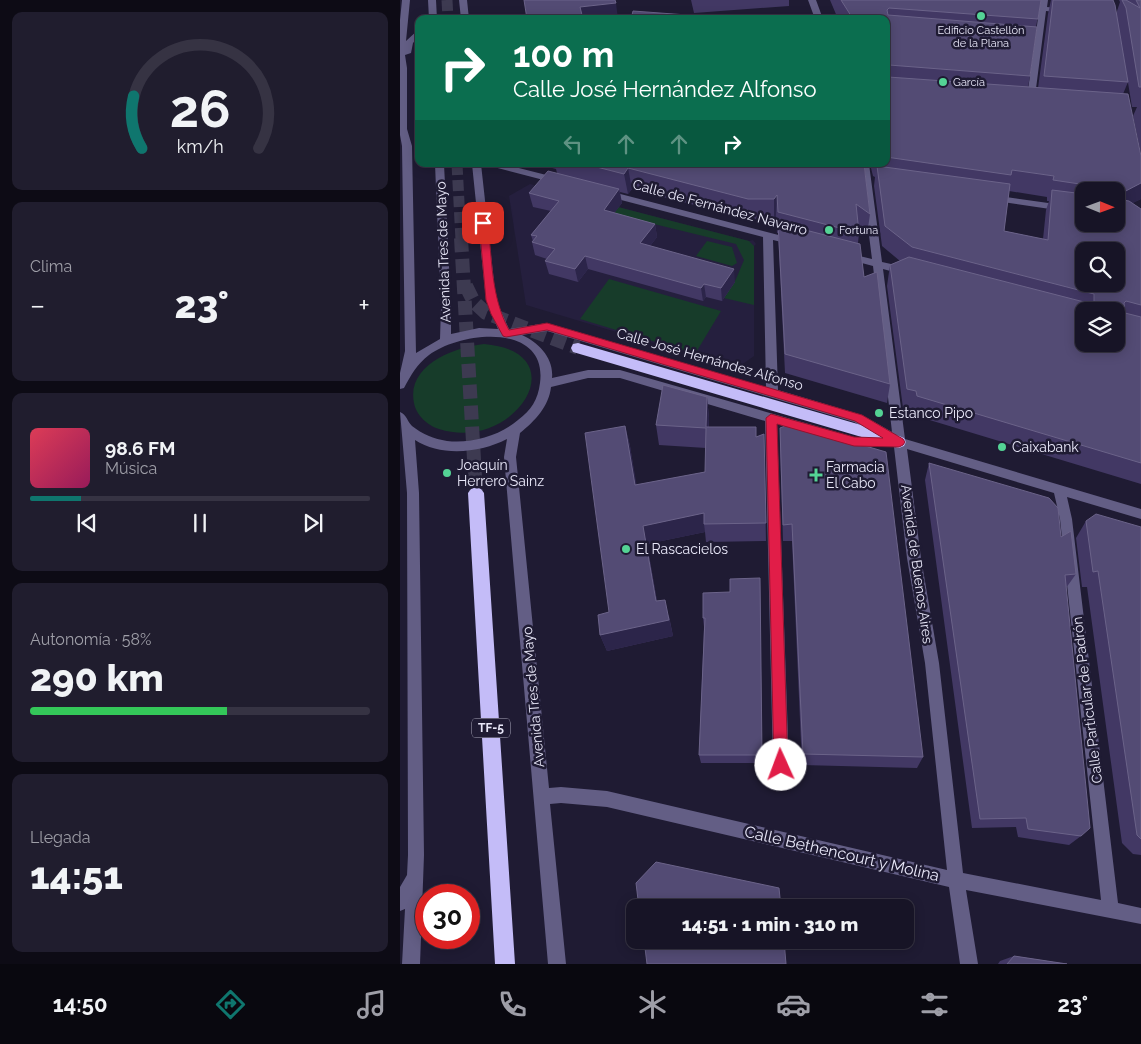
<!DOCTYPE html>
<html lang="es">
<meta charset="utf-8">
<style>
body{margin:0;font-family:Raleway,sans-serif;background:#201d2e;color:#f1f3f6;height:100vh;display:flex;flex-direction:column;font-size:19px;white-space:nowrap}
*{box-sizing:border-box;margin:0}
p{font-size:16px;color:#9e9ea7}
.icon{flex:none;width:28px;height:28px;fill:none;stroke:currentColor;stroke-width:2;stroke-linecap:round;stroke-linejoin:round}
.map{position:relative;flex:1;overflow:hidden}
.side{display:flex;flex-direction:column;gap:12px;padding:12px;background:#0d0b15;width:400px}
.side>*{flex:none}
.hud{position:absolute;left:15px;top:15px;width:475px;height:152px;border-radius:10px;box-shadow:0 2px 12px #0003,0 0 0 1px #363343;background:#0b6e4f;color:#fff;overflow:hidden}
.needle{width:32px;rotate:91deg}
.controls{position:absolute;left:675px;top:182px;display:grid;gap:10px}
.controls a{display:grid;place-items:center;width:50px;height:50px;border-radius:10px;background:#171426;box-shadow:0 2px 12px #0003,0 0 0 1px #363343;font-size:25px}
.speed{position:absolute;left:15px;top:884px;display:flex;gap:10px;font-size:25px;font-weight:700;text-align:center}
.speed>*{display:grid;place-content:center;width:65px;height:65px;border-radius:50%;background:#171426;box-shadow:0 2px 12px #0003,0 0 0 1px #363343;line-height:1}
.speed .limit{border:8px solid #d22;background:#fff;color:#111}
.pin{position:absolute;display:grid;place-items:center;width:42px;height:42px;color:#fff;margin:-21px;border-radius:10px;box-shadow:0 2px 8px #0006}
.me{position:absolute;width:55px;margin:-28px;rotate:358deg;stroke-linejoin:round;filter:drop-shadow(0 0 4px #0008)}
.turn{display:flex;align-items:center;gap:18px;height:105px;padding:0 15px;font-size:22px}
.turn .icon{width:65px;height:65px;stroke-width:2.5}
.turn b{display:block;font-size:35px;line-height:42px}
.lanes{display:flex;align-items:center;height:48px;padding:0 15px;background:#0003;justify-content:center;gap:25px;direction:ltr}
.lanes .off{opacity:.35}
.big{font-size:38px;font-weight:800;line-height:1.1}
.side .tile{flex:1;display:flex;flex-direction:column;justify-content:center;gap:8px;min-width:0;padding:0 18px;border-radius:10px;background:#201d2e}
.side .dial{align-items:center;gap:0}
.dial svg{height:130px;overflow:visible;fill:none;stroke:#363343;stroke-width:7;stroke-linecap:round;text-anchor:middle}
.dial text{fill:#f1f3f6;stroke:none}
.song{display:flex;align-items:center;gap:15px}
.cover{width:60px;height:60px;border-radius:8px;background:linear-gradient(135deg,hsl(350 70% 55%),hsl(330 70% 35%))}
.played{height:5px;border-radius:2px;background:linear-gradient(90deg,#0f766e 15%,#363343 15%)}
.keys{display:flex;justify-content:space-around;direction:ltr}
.heat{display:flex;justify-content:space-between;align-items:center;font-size:28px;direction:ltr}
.charge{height:8px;border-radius:4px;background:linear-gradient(90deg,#34c759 58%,#363343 0)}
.trip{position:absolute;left:226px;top:899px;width:288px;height:50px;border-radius:10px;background:#171426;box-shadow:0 2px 12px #0003,0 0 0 1px #363343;font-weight:800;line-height:50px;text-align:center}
.dock{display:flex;height:80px;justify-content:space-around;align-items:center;background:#09080f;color:#9e9ea7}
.dock .icon{width:35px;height:35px}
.dock .current{color:#0f766e}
.dock b{font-size:22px;color:#f1f3f6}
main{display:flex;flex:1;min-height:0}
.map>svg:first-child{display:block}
</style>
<main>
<section class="side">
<div class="tile dial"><svg viewBox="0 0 100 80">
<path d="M14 69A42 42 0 1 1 86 69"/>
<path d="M14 69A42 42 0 0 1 9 37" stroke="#0f766e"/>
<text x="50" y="56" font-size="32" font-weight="700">26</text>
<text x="50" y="72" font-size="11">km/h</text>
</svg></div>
<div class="tile"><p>Clima</p>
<div class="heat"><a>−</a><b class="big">23°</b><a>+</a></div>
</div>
<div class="tile">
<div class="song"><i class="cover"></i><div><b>98.6 FM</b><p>Música</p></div></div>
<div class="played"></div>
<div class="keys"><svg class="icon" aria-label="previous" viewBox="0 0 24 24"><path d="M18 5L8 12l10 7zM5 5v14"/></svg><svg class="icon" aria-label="pause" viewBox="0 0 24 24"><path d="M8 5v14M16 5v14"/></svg><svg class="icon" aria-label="next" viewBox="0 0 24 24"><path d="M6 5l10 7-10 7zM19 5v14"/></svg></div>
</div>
<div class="tile"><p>Autonomía · 58%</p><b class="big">290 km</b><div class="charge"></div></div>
<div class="tile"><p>Llegada</p><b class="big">14:51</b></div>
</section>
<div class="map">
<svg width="741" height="964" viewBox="0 0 741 964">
<rect width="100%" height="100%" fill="#1f1b33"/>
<path fill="#251f3e" d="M130,184l219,57 4,-1 3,4 -2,2v110l-17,12 -211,-63 -17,-109z"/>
<path fill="#173c2a" d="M218,207l131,34 5,5v59l-30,-7 12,-19 8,-19 -8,-16 -123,-30z
M307,241l25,6 5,16 -5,3 -36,-10z
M209,279l112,32 -26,43 -115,-35z
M84,344c95,8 31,109 -45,85 -11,-3 -23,-14 -25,-26 -8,-38 41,-56 70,-59z"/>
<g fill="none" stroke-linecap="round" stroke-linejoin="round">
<path stroke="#3d3a51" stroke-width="11" stroke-dasharray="11 5" stroke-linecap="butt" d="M47,0l1,19
M57,164l4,76"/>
<path stroke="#3d3a51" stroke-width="14" stroke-dasharray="14 7" stroke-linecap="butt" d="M61,238l15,255
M66,286l8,16 12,11 92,35"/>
<path fill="#635e85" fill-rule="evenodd" d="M2,0h8l-4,41 13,-12v7l-6,7 -2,10 -6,2 2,13v61l5,17 4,207 24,-14 1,-32 -6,-143h9l7,143v27l28,-6 19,1 -12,-29 -14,-136h9l15,136 13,29 38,-6 219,64 -3,-150 -161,-42 -2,-2 5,-3 189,49 5,3 -1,2 -4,1 -21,-5 5,150 84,25 30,17 -19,-166 -30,-8 -1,-2 5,-3 25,6 -12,-95h9l13,98 27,6 1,3 -5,4 -22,-6 22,170 236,70v10l-74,-22 5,22 46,384 23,5v16l-175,-34 12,74h-18l-11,-77 -342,-80 -46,-4 -11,1 16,160h-18l-44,-507 3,-18c-27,14 -66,18 -92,1l4,53 5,362 -4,109h-18l3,-55 -5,2v-24l7,-12 1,-20 -1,-362 -7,-81c7,3 7,9 12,14 10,8 22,13 35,15 23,3 53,-5 71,-21 13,-10 20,-20 22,-37 8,-61 -79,-52 -111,-28 -12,9 -18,20 -25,33l-4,1v-16l5,-22 -3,-205 -2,-11v-115zM147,331l307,91 27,15h-27l-234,-67h-32l-36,8c2,-20 -13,-35 -30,-43zM188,378h32l145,43 8,344 3,5 5,3 5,-3 3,-5 -12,-341 77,23h40l13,111 18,105 22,207 -340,-79 -46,-4 -12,1 -33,-331 4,-24c15,-12 29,-27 31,-46zM507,449l147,44 6,26 41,381 -138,-27 -24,-210 -18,-105z
M28,0h8l1,19h-8z
M59,0h8l2,19h-8z
M408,0h8l7,19h-8z
M640,0h8l-1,7 19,2 4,2 -4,2 -20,-2 -12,93 -4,3 -4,-3 13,-93 -15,-2 -4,-2 4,-2 15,1z
M88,164h15l59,15 2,2 -5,3 -69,-18z
M592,195l92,13v6l-95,-14v-4z"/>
<path fill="#c4bcf8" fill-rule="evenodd" d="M178,343l321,93 5,2 2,4 -2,4 -5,2 -326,-96 -2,-4 2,-4z
M76,487l5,2 3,4 31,471h-20l-27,-471 3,-4z"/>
</g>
<path fill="#423864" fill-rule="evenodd" d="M291,0h98v6l-95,7z
M430,0h211l-5,27 -6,49 -2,11 10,1 10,-74 3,-14h62l3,14 4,-12 -1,-2h22v154l-8,-38 4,-9h-5l-13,-79 9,54 -5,12 18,62v43l-9,4 9,6v275l-228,-69 -1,-5 -9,-2 -16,-122 3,-21 10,-4 -18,-15 -8,-60 1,-9 -2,-1 -3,-12h16v-145h-48zM609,191l38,6v4h2l-3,9 -3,29 -39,-8zM684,191h32l-32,33z
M137,164h327l6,50 -3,21 -9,-7 1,5 -1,10 6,34 26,107 -3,19 -102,-30 -7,-140h-1l-1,-18 -2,5 -25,-1 -117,-30 -4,5 -8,-2 2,11 -8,10 41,11 2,13 -7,9 85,36 -13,19 -16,-4 -3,4 -115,-32 -10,13 -29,-8 -4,-13 2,-2 -12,-4 -3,-13 1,-1 -2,-6 20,-24 -18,-4 -4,-14 28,-20 -1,-4z
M307,397l2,21v9l47,10 8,-3 2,107 -60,1 -1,-10 -58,12 10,57 12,15 4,20 -66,15 -7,-16 9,-23 16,-186 5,20 6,39 69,-13 1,-24 -47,-3 -3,-20z
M380,428l143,329 -6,11 -115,-3 -10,-224h-9l-3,-94z
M529,463l132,74 15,37 -10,14 15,248 -12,9 -51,-8 -2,-10 -44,1 -47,-348z
M686,521l55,6v328l-8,-1 -11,-11 -35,-256h-5l-6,-49z
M360,578l2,185h-61l-2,-8 5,-128 -1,-9 27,-26z
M614,956l53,8h-69l2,-3z"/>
<path fill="#2c254a" d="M216,3l2,16h-36l-2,-12z
M228,168l4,21 -4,5 -4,-20z
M741,183v16l-25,13 4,-18z
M219,189l3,14 -15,20 -3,-13z
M377,195l-1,20 -2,5v-21z
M255,224l2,13 -15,19 -2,-13z
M185,256l3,13 -10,13 -3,-13z
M334,269l1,13 -13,19 -1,-13z
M304,284l2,13 -3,4 -2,-13z
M307,397l2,21 -1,29 -2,-20z
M225,426l5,20 10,58 -5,-19z
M304,513v11l1,8 -58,12 13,74 -4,-17 -13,-75z
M265,600l8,36 -66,15 -7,-16z"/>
<path fill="#534b74" stroke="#6b6389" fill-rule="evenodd" d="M124,0h91l1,3 -36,4 3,12h-56z
M441,0h200l-3,19 -149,-11 -2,2 1,5 149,12 -7,49 -141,-11 -2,5 -1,-51h-33z
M653,0h60l2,5 13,77 -84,-6z
M722,0h4l14,8 -4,-8h5v87h-2l-13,-79z
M233,11l108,8h-110z
M487,72l1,5 240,17 13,62v27l-21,11 3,6 6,1 12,8v96l-15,-4 -2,2 1,10 16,4v146l-224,-67 -1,-5 -9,-2 -17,-124 19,-8 183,47 2,-2v-8l-182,-47 -27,-21 -8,-60 133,18 -6,47 44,9 4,-50 32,4v30h32v-33h-23v-5l-40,-6 1,-4 -42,-6 -1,5 -125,-18zM684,251h32v33h-32zM684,311h32v33h-32z
M185,164h279l6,50 -14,-10 3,29 -81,-21 -1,-17 -3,4h-26l-120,-31 -4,6z
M148,171l71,18 -15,21 51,14 -15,19 94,26 -13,19 -17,-4 -3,4 -116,-32 -10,13 -30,-8 10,-12 -23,-7 5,-6 -6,-1 28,-34 -30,-8z
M378,223l82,21 4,33 13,-5 13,112 -105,-30z
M263,385l44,12 -1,30h50v10l8,-3 2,89 -62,1v-11l-61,13 13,75 9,-1 4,20 -69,15 -2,-20 11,-3 -24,-179 40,-7 10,59 70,-13 1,-44 -50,-3z
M390,424l96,28 37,305 -120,-3 -11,-230 -9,1 -3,-97z
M529,463l120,35 9,10 3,29 10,-6 5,43 -11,1 25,253 -9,8 -53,-7 -2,-11 -46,1z
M696,514l45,13v312l-4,-4 -39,-264 -5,1 -7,-51z
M360,578l2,177h-63l6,-137h-2v-25l27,-1v-13z
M256,862l123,26 2,20h-142l-3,-25z
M244,940h140l2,24h-139z
M614,956l53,8h-60z"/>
<path fill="#e11d48" stroke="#92132f" d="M83,220l5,3c4,36 3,74 21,107l38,-7 315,92 41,24 2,3 -2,3 -4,2 -45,-1 -77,-22 11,341 -2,5 -5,2 -5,-2 -2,-5 -8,-347 5,-4 83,23 29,1 -28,-17 -308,-91 -41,7 -3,-1 -12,-22 -5,-14 -7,-77z"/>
<g fill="#54d395" stroke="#1f1b33" stroke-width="2">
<circle cx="581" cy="16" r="5"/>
<circle cx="543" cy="82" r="5"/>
<circle cx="429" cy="230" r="5"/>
<circle cx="479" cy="413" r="5"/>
<circle cx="602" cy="447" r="5"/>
<circle cx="47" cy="473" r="5"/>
<path d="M413.5 467.5h5v5h5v5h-5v5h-5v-5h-5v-5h5z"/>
<circle cx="226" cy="549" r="5"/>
</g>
<g text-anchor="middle" stroke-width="5" stroke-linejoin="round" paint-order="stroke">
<g font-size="11" fill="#e8e7f8" stroke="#1f1b33" text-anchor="start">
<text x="581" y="34" text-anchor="middle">Edificio Castellón<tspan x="581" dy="13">de la Plana</tspan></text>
<text x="553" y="86">García</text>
<text x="439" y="234">Fortuna</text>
</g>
<rect fill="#1f1b33" stroke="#acaabd" stroke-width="1" x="72" y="718.5" width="38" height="19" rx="4"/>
<g font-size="12" font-weight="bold" fill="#e8e7f8">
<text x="91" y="732">TF-5</text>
</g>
<g font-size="14" fill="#e8e7f8" stroke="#1f1b33">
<text transform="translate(320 207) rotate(15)" y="5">Calle de Fernández Navarro</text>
<text transform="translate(43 252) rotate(-92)" y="5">Avenida Tres de Mayo</text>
<text transform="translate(310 359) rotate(16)" y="5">Calle José Hernández Alfonso</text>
<text transform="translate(517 564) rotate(82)" y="5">Avenida de Buenos Aires</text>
<text transform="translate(133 697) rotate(-95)" y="5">Avenida Tres de Mayo</text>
<text transform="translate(687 700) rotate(-97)" y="5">Calle Particular de Padrón</text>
</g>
<g font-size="14" fill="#e8e7f8" stroke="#1f1b33" text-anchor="start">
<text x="489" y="418">Estanco Pipo</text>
<text x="612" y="452">Caixabank</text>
<text x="57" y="470">Joaquín<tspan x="57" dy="16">Herrero Sainz</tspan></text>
<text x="426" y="472">Farmacia<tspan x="426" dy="16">El Cabo</tspan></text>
<text x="236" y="554">El Rascacielos</text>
</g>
<g font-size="16" fill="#e8e7f8" stroke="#1f1b33">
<text transform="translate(442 853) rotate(13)" y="6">Calle Bethencourt y Molina</text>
</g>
</g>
</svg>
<div class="controls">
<a><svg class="needle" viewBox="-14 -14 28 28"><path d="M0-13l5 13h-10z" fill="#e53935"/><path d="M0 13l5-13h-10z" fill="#9e9ea7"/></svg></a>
<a><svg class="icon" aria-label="search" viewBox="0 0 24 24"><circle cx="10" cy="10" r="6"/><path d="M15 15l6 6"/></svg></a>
<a><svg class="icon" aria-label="layers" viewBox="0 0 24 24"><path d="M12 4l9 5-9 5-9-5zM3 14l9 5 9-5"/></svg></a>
</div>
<div class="speed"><div class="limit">30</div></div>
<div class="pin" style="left:83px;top:223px;background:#d93025"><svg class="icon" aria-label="arrive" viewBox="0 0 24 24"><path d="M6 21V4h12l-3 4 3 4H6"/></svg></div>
<svg class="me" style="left:381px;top:765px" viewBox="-20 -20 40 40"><circle r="19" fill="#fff"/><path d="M0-13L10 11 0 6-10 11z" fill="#e11d48"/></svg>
<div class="trip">14:51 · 1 min · 310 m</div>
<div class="hud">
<div class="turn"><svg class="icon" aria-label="right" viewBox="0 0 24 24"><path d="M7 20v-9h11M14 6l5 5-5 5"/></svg><div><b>100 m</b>Calle José Hernández Alfonso</div></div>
<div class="lanes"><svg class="icon off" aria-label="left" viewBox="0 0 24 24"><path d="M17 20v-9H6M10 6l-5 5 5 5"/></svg><svg class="icon off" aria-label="ahead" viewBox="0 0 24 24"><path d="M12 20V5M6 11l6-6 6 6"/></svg><svg class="icon off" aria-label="ahead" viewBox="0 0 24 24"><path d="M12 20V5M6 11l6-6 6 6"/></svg><svg class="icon" aria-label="right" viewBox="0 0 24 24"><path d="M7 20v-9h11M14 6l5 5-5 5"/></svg></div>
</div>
</div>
</main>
<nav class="dock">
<b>14:50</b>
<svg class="icon current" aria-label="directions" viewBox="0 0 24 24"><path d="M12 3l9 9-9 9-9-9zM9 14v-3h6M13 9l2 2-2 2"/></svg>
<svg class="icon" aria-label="music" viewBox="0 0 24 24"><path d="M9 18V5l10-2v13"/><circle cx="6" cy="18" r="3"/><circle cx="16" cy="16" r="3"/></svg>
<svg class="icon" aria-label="phone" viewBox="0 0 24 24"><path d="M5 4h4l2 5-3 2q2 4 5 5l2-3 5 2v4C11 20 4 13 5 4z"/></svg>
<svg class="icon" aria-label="climate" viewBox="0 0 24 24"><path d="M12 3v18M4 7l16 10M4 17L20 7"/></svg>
<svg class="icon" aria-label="car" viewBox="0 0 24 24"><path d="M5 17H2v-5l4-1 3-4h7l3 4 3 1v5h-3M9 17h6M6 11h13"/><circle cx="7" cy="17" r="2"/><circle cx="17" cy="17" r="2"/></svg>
<svg class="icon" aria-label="filters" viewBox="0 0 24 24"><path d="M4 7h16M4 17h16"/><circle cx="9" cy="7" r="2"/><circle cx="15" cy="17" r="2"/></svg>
<b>23°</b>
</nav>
